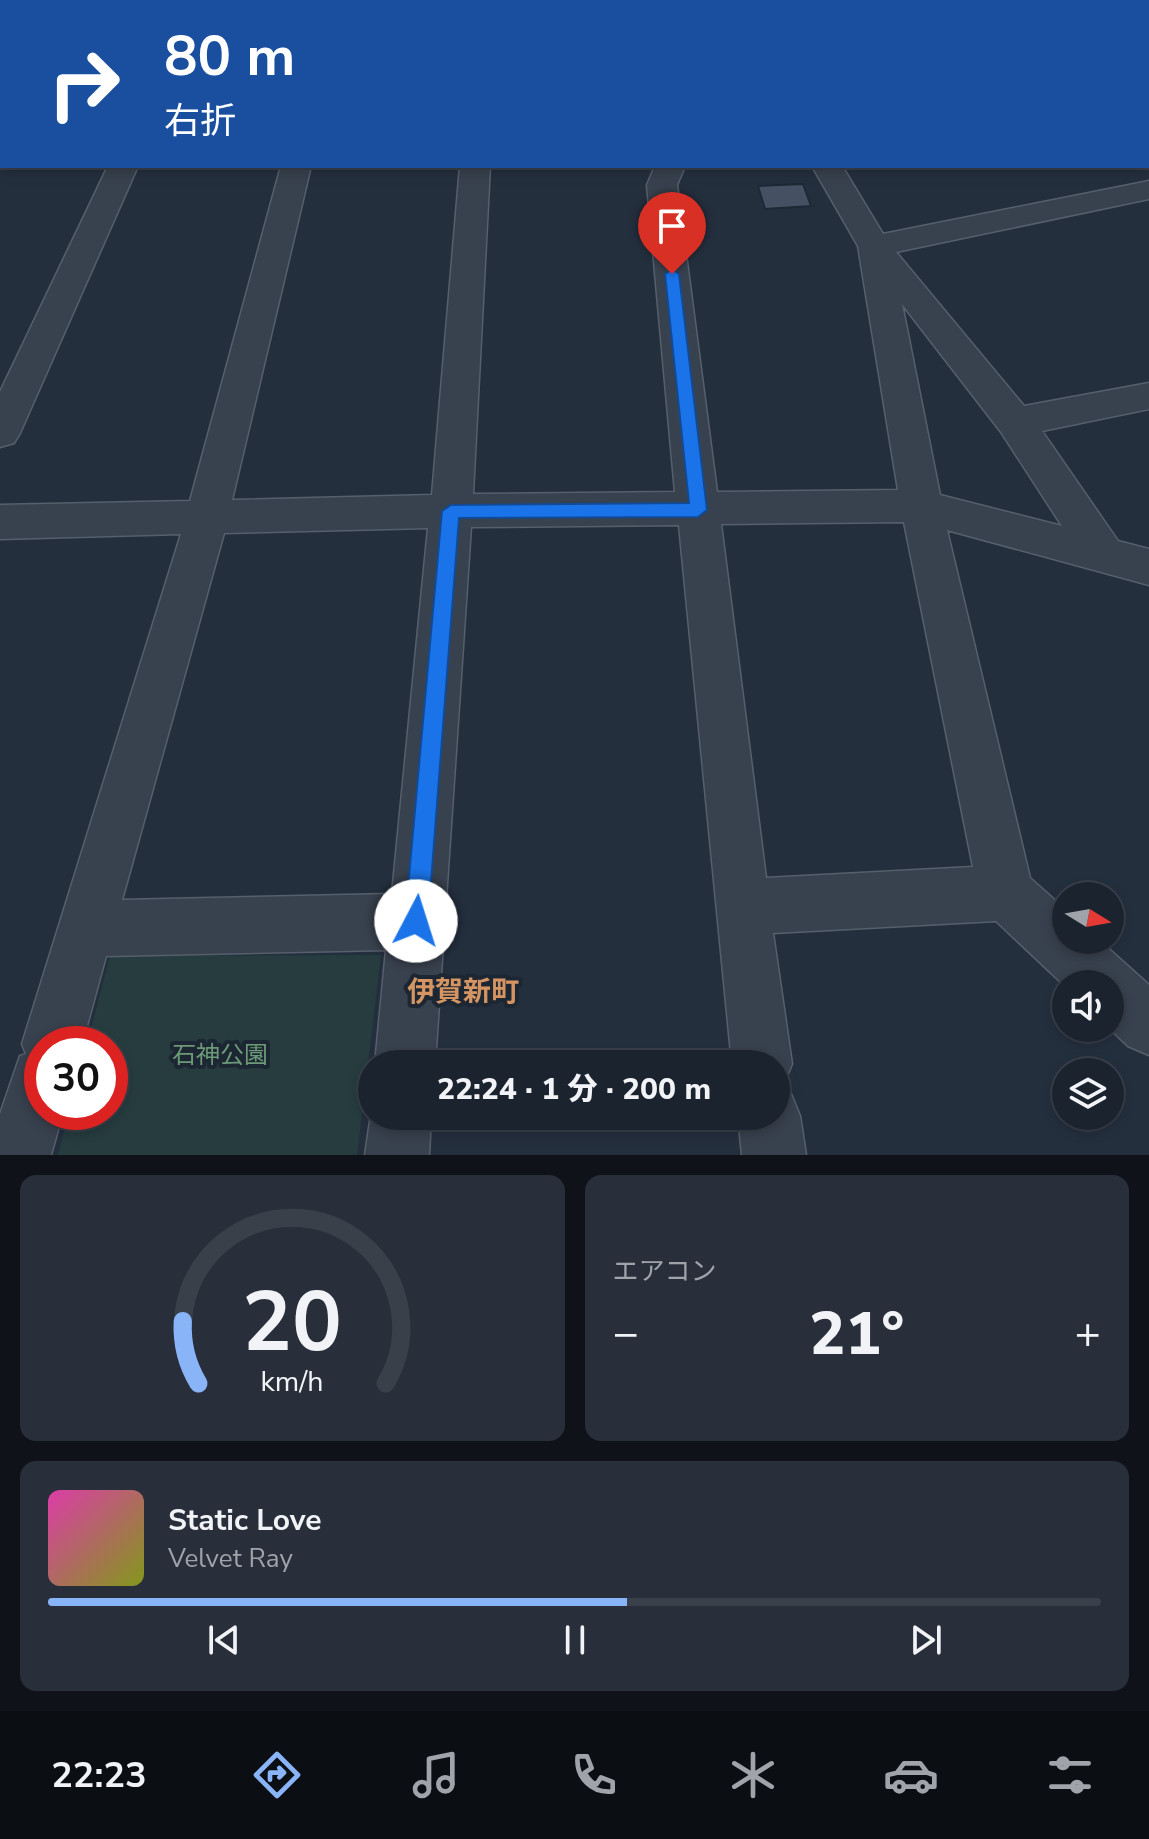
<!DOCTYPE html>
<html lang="ja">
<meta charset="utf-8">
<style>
body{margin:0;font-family:"Nunito Sans","Noto Sans JP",sans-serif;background:#282f3a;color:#f1f3f6;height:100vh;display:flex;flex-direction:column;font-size:30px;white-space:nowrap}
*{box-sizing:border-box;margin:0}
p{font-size:26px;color:#a0a4aa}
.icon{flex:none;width:44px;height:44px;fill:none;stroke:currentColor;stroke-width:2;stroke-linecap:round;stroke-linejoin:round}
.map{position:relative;height:1155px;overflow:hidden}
.side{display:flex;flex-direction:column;gap:20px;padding:20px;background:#0f1319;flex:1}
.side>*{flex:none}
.banner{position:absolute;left:0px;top:0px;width:1150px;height:168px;box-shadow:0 4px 12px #0003,0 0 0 2px #39404a;background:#1a4fa0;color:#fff;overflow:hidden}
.needle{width:52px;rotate:101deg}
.buttons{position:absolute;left:1052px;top:882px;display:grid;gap:16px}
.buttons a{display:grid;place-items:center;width:72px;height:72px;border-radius:50%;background:#1b232e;box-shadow:0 4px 12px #0003,0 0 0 2px #39404a;font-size:40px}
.speed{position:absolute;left:24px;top:1026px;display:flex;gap:16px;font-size:40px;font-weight:700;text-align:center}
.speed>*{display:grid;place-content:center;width:104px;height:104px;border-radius:50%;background:#1b232e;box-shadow:0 4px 12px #0003,0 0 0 2px #39404a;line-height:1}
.speed .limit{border:12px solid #d22;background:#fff;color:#111}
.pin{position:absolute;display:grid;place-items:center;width:68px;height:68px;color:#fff;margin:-82px -34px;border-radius:50% 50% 50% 0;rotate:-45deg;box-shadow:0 0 8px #0007}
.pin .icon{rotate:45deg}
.me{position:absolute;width:88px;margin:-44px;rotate:5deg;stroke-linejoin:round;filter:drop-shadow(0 0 6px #0008)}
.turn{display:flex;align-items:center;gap:28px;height:168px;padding:0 32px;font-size:36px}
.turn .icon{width:104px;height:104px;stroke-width:2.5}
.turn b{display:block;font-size:56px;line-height:68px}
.big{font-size:60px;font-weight:800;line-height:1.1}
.side .card{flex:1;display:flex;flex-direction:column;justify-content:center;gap:12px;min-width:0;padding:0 28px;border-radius:16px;background:#282f3a}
.side .dial{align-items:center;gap:0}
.dial svg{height:208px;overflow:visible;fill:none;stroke:#39404a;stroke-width:7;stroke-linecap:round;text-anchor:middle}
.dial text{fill:#f1f3f6;stroke:none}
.song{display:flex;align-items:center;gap:24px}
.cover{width:96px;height:96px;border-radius:12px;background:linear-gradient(135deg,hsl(320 70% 55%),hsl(70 70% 35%))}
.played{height:8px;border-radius:4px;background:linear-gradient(90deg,#8ab4f8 55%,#39404a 55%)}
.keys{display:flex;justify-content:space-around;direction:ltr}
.heat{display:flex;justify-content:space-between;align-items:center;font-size:44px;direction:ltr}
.side .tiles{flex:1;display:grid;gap:20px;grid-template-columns:1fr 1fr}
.card:last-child{grid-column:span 2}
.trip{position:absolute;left:358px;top:1050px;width:432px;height:80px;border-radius:40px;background:#1b232e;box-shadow:0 4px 12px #0003,0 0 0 2px #39404a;font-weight:800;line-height:80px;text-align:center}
.dock{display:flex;height:128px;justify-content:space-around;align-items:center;background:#0b0e12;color:#a0a4aa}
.dock .icon{width:56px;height:56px}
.dock .selected{color:#8ab4f8}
.dock b{font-size:36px;color:#f1f3f6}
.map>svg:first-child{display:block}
</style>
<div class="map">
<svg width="1149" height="1155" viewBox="0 0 1149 1155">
<rect width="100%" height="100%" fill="#242f3e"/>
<path fill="#263c3f" d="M381,955l-24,200h-299l11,-43h41v-68h-23l23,-88z"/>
<path fill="#455162" stroke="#1f2835" stroke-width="2" d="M803,184l8,22 -46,3 -7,-23z"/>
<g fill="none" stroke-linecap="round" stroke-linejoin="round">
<defs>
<path id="minor" d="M424,0h24l1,2h-24z
M539,0h24v2h-24z
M738,0h24l1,2h-24z
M835,0h30l1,2h-30z
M1062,0h24l1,2h-24z
M1148,3h1v14h-1z
M2,36v16l-2,1v-16z
M1148,84h1v16h-1z
M0,117h2v18h-2z
M108,166h30l-118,267 -6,10 -14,4v-55z
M281,166h30l-79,334 200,-5 28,-329h30l-17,328 202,-2 -28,-307 8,-19h30l-8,19 40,307 181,-2 -40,-244 -46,-80h30l41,68 266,-53v18l-253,53 128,154 125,-23v26l-107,22 76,110 31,8v36l-202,-55 83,348 36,32v30h33l50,45v70l-21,-9 -19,-18 1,-44h-44v3l-70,-66 -223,12 19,131 -9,21 -6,3 14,6 9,22 6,39h-64l-4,-39h38v-52h-44l-53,-539 -208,2 -36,537h-60l11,-114 -280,6 -24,88h-40v68h21l-12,43h-51v-41l20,-58 6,-2 -4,-10 159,-510 -181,5v-34l190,-4zM902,304l99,128 61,94 -122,-31zM904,522l69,345 -207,11 -45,-354zM428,528l-36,366 -270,6 102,-367z
M372,1108v8h59l-2,39h-64z"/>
</defs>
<use href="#minor" stroke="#565f6c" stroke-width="3"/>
<use href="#minor" fill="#38414e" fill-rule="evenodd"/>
</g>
<path fill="#1a73e8" stroke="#114b97" stroke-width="2" d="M672,269l7,5 28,236 -9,7 -239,1 -31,403 -3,8 -9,4 -8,-4 -3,-8 37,-410 9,-6 238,-2 -24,-229z"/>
<g text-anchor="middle" stroke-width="8" stroke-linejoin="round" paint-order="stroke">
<g font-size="24" fill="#6b9a76" stroke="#1d2633">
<text x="220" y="1063">石神公園</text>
</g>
<g font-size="28" font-weight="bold" fill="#d59563" stroke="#1d2633">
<text x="463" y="1001">伊賀新町</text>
</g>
</g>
</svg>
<div class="buttons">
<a><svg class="needle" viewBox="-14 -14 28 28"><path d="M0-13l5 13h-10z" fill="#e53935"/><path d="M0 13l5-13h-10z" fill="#a0a4aa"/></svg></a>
<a><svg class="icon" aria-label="sound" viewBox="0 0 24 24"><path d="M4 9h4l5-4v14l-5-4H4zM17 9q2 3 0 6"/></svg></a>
<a><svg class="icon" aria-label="layers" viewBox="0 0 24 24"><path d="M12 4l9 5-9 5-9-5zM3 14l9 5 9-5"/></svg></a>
</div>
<div class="speed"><div class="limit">30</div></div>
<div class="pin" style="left:672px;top:274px;background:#d93025"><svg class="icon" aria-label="arrive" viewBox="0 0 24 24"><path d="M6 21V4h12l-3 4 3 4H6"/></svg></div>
<svg class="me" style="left:416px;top:921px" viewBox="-20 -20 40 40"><circle r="19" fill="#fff"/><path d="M0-13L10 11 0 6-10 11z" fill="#1a73e8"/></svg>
<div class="trip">22:24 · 1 分 · 200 m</div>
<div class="banner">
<div class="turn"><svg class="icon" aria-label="right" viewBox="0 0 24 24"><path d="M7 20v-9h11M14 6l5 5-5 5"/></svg><div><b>80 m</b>右折</div></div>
</div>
</div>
<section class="side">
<div class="tiles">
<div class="card dial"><svg viewBox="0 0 100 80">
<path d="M14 69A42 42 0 1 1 86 69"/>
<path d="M14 69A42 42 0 0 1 8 45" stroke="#8ab4f8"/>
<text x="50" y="56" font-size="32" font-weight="700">20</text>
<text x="50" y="72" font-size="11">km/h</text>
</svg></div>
<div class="card"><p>エアコン</p>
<div class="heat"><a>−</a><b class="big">21°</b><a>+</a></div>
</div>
<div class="card">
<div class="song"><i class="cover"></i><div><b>Static Love</b><p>Velvet Ray</p></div></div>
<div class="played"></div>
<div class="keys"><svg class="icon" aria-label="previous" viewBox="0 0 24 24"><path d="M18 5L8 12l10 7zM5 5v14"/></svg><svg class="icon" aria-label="pause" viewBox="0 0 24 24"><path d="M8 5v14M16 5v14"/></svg><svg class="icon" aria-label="next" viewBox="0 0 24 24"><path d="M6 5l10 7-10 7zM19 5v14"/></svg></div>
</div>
</div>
</section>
<nav class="dock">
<b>22:23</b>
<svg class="icon selected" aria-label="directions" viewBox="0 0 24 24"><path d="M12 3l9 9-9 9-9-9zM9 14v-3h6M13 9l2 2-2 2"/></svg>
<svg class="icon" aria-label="music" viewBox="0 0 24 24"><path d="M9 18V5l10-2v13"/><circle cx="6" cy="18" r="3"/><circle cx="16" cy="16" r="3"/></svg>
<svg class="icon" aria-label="phone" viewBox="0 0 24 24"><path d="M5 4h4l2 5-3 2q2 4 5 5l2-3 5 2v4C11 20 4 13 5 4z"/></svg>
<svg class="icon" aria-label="climate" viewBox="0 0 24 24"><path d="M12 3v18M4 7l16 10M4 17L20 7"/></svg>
<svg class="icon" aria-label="car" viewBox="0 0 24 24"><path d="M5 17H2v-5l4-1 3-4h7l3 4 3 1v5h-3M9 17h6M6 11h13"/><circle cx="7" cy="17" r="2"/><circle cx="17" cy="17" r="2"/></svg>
<svg class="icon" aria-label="filters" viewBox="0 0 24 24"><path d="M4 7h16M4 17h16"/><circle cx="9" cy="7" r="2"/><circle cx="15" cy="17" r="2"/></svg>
</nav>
